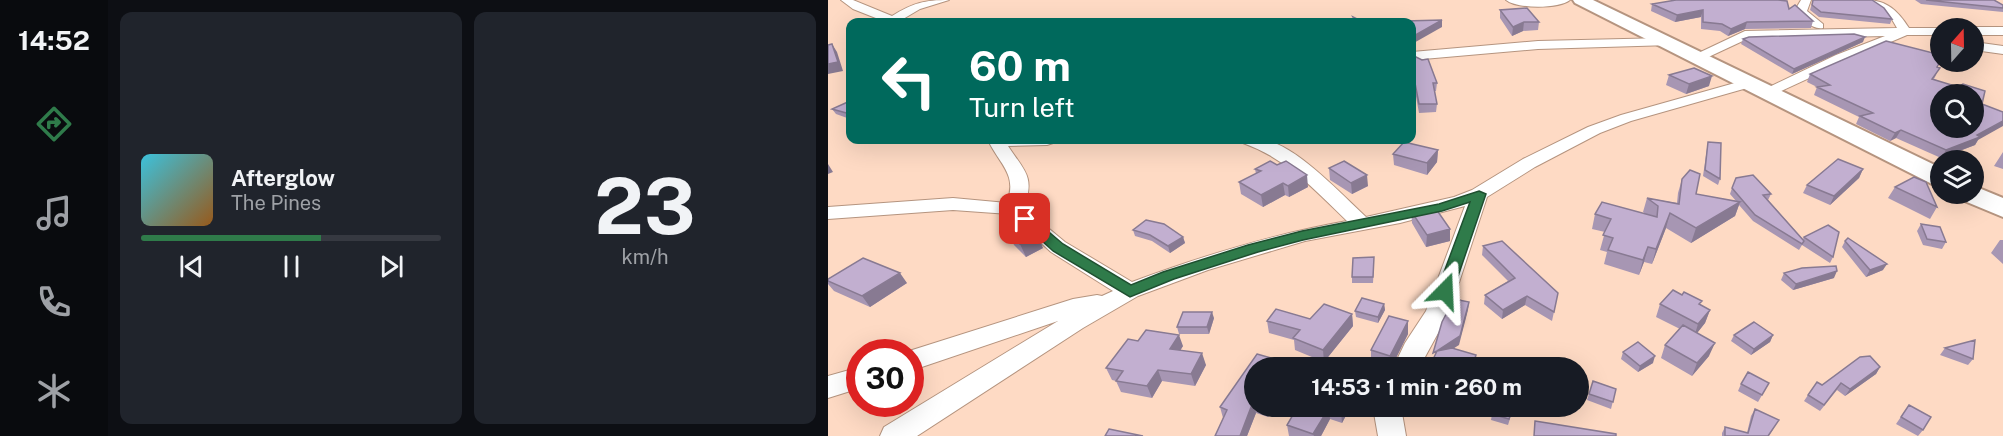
<!DOCTYPE html>
<meta charset="utf-8">
<style>
body{margin:0;font-family:"Public Sans",sans-serif;background:#20242c;color:#f1f3f6;height:100vh;display:flex;flex-direction:column;font-size:22px;white-space:nowrap}
*{box-sizing:border-box;margin:0}
p{font-size:20px;color:#9ea1a6}
.icon{flex:none;width:33px;height:33px;fill:none;stroke:currentColor;stroke-width:2;stroke-linecap:round;stroke-linejoin:round}
.map{position:relative;flex:1;overflow:hidden}
.drawer{display:flex;flex-direction:column;gap:12px;padding:12px;background:#0d0f14;width:720px}
.drawer>*{flex:none}
.top-card{position:absolute;left:18px;top:18px;width:570px;height:126px;border-radius:12px;box-shadow:0 6px 24px #0002;background:#00695c;color:#fff;overflow:hidden}
.needle{width:39px;rotate:20deg}
.buttons{position:absolute;left:1102px;top:18px;display:grid;gap:12px}
.buttons a{display:grid;place-items:center;width:54px;height:54px;border-radius:50%;background:#171b24;box-shadow:0 6px 24px #0002;font-size:30px}
.speed{position:absolute;left:18px;top:339px;display:flex;gap:12px;font-size:30px;font-weight:700;text-align:center}
.speed>*{display:grid;place-content:center;width:78px;height:78px;border-radius:50%;background:#171b24;box-shadow:0 6px 24px #0002;line-height:1}
.speed .limit{border:9px solid #d22;background:#fff;color:#111}
.pin{position:absolute;display:grid;place-items:center;width:51px;height:51px;color:#fff;margin:-26px;border-radius:12px;box-shadow:0 3px 9px #0006}
.me{position:absolute;width:66px;margin:-33px;rotate:21deg;stroke-linejoin:round;filter:drop-shadow(0 0 4px #0008)}
.turn{display:flex;align-items:center;gap:21px;height:126px;padding:0 24px;font-size:27px}
.turn .icon{width:78px;height:78px;stroke-width:2.5}
.turn b{display:block;font-size:42px;line-height:51px}
.drawer .card{flex:1;display:flex;flex-direction:column;justify-content:center;gap:9px;min-width:0;padding:0 21px;border-radius:12px;background:#20242c}
.drawer .dial{align-items:center;gap:0}
.dial b{font-size:78px;line-height:1}
.song{display:flex;align-items:center;gap:18px}
.cover{width:72px;height:72px;border-radius:9px;background:linear-gradient(135deg,hsl(190 70% 55%),hsl(30 70% 35%))}
.played{height:6px;border-radius:3px;background:linear-gradient(90deg,#2f7b4a 60%,#363941 60%)}
.keys{display:flex;justify-content:space-around;direction:ltr}
.drawer .tiles{flex:1;display:grid;gap:12px;grid-template-columns:repeat(2,1fr)}
.trip{position:absolute;left:416px;top:357px;width:345px;height:60px;border-radius:30px;background:#171b24;box-shadow:0 6px 24px #0002;font-weight:700;line-height:60px;text-align:center}
main{display:flex;flex:1;min-height:0}
.dock{display:flex;flex-direction:column;width:108px;justify-content:space-around;align-items:center;background:#090b0e;color:#9ea1a6}
.dock .icon{width:42px;height:42px}
.dock .on{color:#2f7b4a}
.dock b{font-size:27px;color:#f1f3f6}
.map>svg:first-child{display:block}
</style>
<main>
<nav class="dock">
<b>14:52</b>
<svg class="icon on" aria-label="directions" viewBox="0 0 24 24"><path d="M12 3l9 9-9 9-9-9zM9 14v-3h6M13 9l2 2-2 2"/></svg>
<svg class="icon" aria-label="music" viewBox="0 0 24 24"><path d="M9 18V5l10-2v13"/><circle cx="6" cy="18" r="3"/><circle cx="16" cy="16" r="3"/></svg>
<svg class="icon" aria-label="phone" viewBox="0 0 24 24"><path d="M5 4h4l2 5-3 2q2 4 5 5l2-3 5 2v4C11 20 4 13 5 4z"/></svg>
<svg class="icon" aria-label="climate" viewBox="0 0 24 24"><path d="M12 3v18M4 7l16 10M4 17L20 7"/></svg>
</nav>
<section class="drawer">
<div class="tiles">
<div class="card">
<div class="song"><i class="cover"></i><div><b>Afterglow</b><p>The Pines</p></div></div>
<div class="played"></div>
<div class="keys"><svg class="icon" aria-label="previous" viewBox="0 0 24 24"><path d="M18 5L8 12l10 7zM5 5v14"/></svg><svg class="icon" aria-label="pause" viewBox="0 0 24 24"><path d="M8 5v14M16 5v14"/></svg><svg class="icon" aria-label="next" viewBox="0 0 24 24"><path d="M6 5l10 7-10 7zM19 5v14"/></svg></div>
</div>
<div class="card dial"><b>23</b><p>km/h</p></div>
</div>
</section>
<div class="map">
<svg width="1175" height="436" viewBox="0 0 1175 436">
<rect width="100%" height="100%" fill="#fedac4"/>
<g fill="none" stroke-linecap="round" stroke-linejoin="round">
<defs>
<path id="minor" d="M13,0h12l39,16c21,-13 32,-16 57,-16l-29,9 -22,13h-12l-33,-13z
M678,0h64c-11,9 -53,9 -64,0z
M973,0h10l-4,11 16,13v4c-10,2 -23,-9 -28,-18z
M1038,0c21,0 32,11 43,28h36h-4v7h-34l-61,26 -78,36 -5,-1 -2,-3 2,-3 73,-35 49,-19 -138,3 -45,21 -5,1 -7,-4 55,-26 152,-3 -7,-12z
M1146,27h29v8h-29v-7h-4z
M839,38l6,4 -2,3 -133,4 -126,11v-8l126,-11z
M1146,42l29,4v8l-29,-4z
M921,79l5,1 2,3 -2,3 -123,35 -31,12 -65,34 -48,30 -38,116 -30,55h-26l12,-25 21,-32 39,-105 -65,17 -95,18 -97,29 -70,26 -55,32 -166,108h-37l4,-9 174,-106 -148,50v-19h-4l167,-53 24,-4 5,1 11,-5 -62,-39 -42,-38 -56,-4 -125,9v-12l125,-9 54,5c11,-29 -8,-39 -19,-63h67l-2,3 -6,2 -39,1c17,26 27,30 16,62l41,34 67,40c70,-26 141,-48 215,-61 -32,-31 -61,-63 -104,-78l-2,-3c8,0 17,-2 24,0 33,7 76,54 101,77l88,-20 18,-7 51,-31 65,-32 33,-12z
M32,367v21l-32,10v-22z
M549,406h27l-2,7 4,23h-28l-4,-23z"/>
<path id="secondary" d="M745,0h20l348,168v18l-9,-2 -357,-181z
M1146,186l29,12v19l-41,-17 -3,-6h15z"/>
</defs>
<use href="#minor" stroke="#b5947f" stroke-width="2"/>
<use href="#secondary" stroke="#b5947f" stroke-width="4"/>
<use href="#minor" fill="#fff" fill-rule="evenodd"/>
<use href="#secondary" fill="#fff" fill-rule="evenodd"/>
</g>
<path fill="#a796b3" d="M985,0l79,19 -2,5 -71,-7 -9,-7z
M1087,0h79l9,5v7l-82,-8z
M824,4l137,5 24,12 -2,7 -66,1 -17,7 -8,-5 -19,-2v-12l-26,5 -24,-11z
M672,10l39,12 -1,8 -15,1 -11,5 -12,-18z
M915,39l120,3 -71,32 -51,-30z
M584,55l25,28 -1,8h-2l3,13 -1,8 -17,1 -4,-22h-3z
M1110,67l-2,8 -2,4 48,25 -4,36 -3,5 -34,13 -45,-20 -6,3 -34,-17 3,-7 -45,-22 3,-8 -10,-5 3,-8z
M841,75l40,11 -23,8 -20,-9z
M22,101v18l-14,-5 -4,-5z
M880,142l12,37 -2,6 -15,-9 4,-28z
M610,150l-1,12 -10,13 -33,-10 -1,-11z
M1175,152v17l-9,-3z
M501,168l39,18 -16,8 -22,-14z
M427,169l53,18 -19,10 -4,-2 -22,12 -22,-13 -2,-12 17,-8z
M1035,169l-4,9 -29,27 -27,-12 4,-8z
M854,179l14,15 40,7 -6,-7 2,-6 39,6 -3,6 35,39 1,-2 29,20 -3,6 -28,-18 -3,5 -46,-29 -14,-16 -4,11 -44,27 -25,-15 -14,36 -8,-2 -5,13 -35,-11 3,-12 -7,-2 5,-18 -13,-3 3,-15h51l-3,-2 4,-14 30,5 1,-10z
M1067,187l42,20 -7,12 -42,-21z
M583,211l39,30 -24,6 -14,-24z
M1093,224l25,18 -4,7 -19,-4 -6,-14z
M305,230l50,7 2,6 -15,10 -18,-12 -17,-5z
M180,233l35,15 -17,9 -12,-12z
M1172,240h3v24l-12,-11z
M1017,241l38,29 -17,7 -24,-30z
M655,246l75,47 -6,28 -27,-16 -23,14 -18,-15 1,-9 23,-14 -26,-26z
M546,264l-1,19h-21v-6z
M956,273l50,5 -41,12 -12,-10z
M0,279l79,4 -37,24 -36,-16 -6,-7z
M556,304l1,6 -7,13 -22,-6 -1,-6z
M832,304l40,1 10,5 -5,13 -8,10 12,23 -17,20 -31,-18 4,-13 15,-16 -24,-12z
M524,314l1,12 -29,36 -29,-12 -1,-10 -25,-7 -2,-12 43,-2z
M386,318l-5,16h-30l-2,-7z
M580,321v13l-17,34h-4l-16,-5v-13z
M906,335h39l-3,7 -19,13 -20,-14z
M310,341l45,5 -3,4 26,15 -11,21 -33,-5 -10,17 -31,-6 -5,-11 -4,-1 -6,-12z
M1117,348l28,11 -5,6 -28,-10z
M795,352l30,11 -15,9 -17,-13z
M1052,367l-4,7 -31,22 -8,-6 -17,21 -16,-10 4,-6 14,-10z
M426,368v38h21l-7,11 -12,-4 -9,23h-32l8,-18 -3,-11z
M765,381l23,8 -5,20 -24,-9z
M941,383l-11,19 -20,-11 3,-7z
M1081,405l14,25 -5,6 -22,-12z
M470,406h53l-9,17 -12,-4 -9,17h-32l-2,-11z
M595,406h16l-2,5z
M667,406h19l-6,19 -17,-5 1,-6z
M927,409l20,17 -6,10h-47v-3l3,-6 22,6 4,-17z"/>
<path fill="#887a92" d="M875,10l-2,7 -26,5 2,-7z
M614,20v7l-30,17v-7z
M696,22l-1,9 -11,5 1,-9z
M919,22l-2,7 -17,7 3,-7z
M1037,37l-2,5 -71,32 2,-5z
M4,44l5,8 6,19 -15,3v-10z
M884,76l-3,10 -23,8 3,-10z
M1175,121v5l-25,14 -3,5 -34,13 5,-8 31,-15z
M1073,130l-5,8 -6,3 5,-8z
M610,150l-1,12 -10,13v-12z
M0,164l5,8 -5,2z
M1035,169l-4,9 -29,27 4,-9z
M479,175l1,12 -19,10 -1,-11z
M539,175l1,11 -16,8 -1,-11z
M455,183l2,12 -22,12 -2,-12z
M912,202l-5,14 -44,27 5,-15z
M842,213l-4,15 -14,36 4,-15z
M622,229v12l-24,6 1,-12z
M210,236l5,12 -17,9 -6,-13z
M355,237l2,6 -15,10 -2,-7z
M820,247l-4,15 -5,13 4,-15z
M1059,264l-4,6 -17,7 4,-7z
M1009,271l-3,7 -41,12 3,-6z
M72,273l7,10 -37,24 -8,-11z
M699,296l-2,9 -23,14 1,-9z
M641,302l-1,8 -9,35 -22,14v-8z
M556,304l1,6 -7,13v-6z
M882,310l-5,13 -11,14 4,-13z
M384,312l2,6 -5,16 -2,-7z
M524,314l1,12 -29,36 -1,-12z
M580,321v13l-17,34 -1,-12z
M351,335l4,11 -9,15 -4,-12z
M945,335l-3,7 -19,13 3,-6z
M887,343l-6,13 -17,20 5,-13z
M374,353l4,12 -11,21 -4,-12z
M648,355v9l-2,4h-2z
M827,356l-2,7 -15,9 2,-6z
M1052,367l-4,7 -31,22 5,-7z
M330,370l4,11 -10,17 -5,-12z
M425,402l3,11 -9,23h-7z
M438,406h9l-7,11z
M516,406h7l-9,17 -1,-11z
M501,408l1,11 -9,17h-7l-1,-2z"/>
<path fill="#c2afd0" stroke="#887a92" stroke-width="1.5" fill-rule="evenodd" d="M848,0h102l9,1 2,8 6,-4 18,16 -66,1 -16,7 -9,-5 -19,-2v-12l-26,5 -25,-11z
M985,0h59l12,8 8,11 -71,-7 -9,-7z
M1098,0h68l9,5v3z
M699,8l12,14h-15l-11,5 -13,-17z
M525,17l10,5h-7z
M405,19l-1,3h-21l-1,-2z
M614,20l-30,17v-15h-45z
M1026,34l11,3 -71,32 -51,-30 6,-2z
M1058,41l55,14v5l-4,7 3,1 -8,11 26,8 5,-3 22,7 -3,13 21,8v9l-26,14 3,2 -34,13 -45,-20 -6,3 -33,-16 -2,-1 13,-3 -56,-26 13,-2 -20,-11zM1113,94h33v34h-33z
M4,44l6,18 -10,2v-19z
M584,55l10,5 6,-1 9,24h-4l4,21h-18l-4,-21h-3z
M866,68l18,8 -23,8 -20,-9z
M22,101v13l-18,-5z
M576,142l34,8 -11,13 -34,-9z
M880,142l13,1 -1,36 -15,-9z
M1010,159l25,10 -29,27 -27,-11z
M442,161l7,4 9,-4 21,14 -19,11 -5,-3 -22,12 -22,-13 22,-11 -6,-2z
M516,161l23,14 -16,8 -22,-15z
M862,170l10,4 -4,20 44,8 -44,26 -26,-15 -14,36 -8,-2 -5,13 -35,-10 5,-12 -10,-3 8,-16 -16,-5 7,-12 55,15 1,-11 -11,-8 32,6 3,-25z
M925,175l18,19 -8,1 41,46 -2,3 -47,-29 -23,-27 4,-10z
M1086,177l12,5 11,25 -42,-20z
M606,206l16,23 -23,6 -16,-24z
M318,220l18,4 19,13 -15,9 -18,-11 -17,-5z
M1093,224l19,3 6,15 -19,-3z
M197,225l13,11 -18,8 -12,-11z
M1000,225l11,7 -6,25 -29,-20z
M1020,238l39,26 -17,6 -25,-29z
M674,241l56,52 -4,19 -27,-16 -24,14 -18,-15 30,-17 -32,-32z
M546,257l-1,20h-21l1,-19z
M35,258l37,15 -38,23 -34,-15v-2z
M1008,266l1,5 -41,13 -12,-11 18,-5z
M845,290l9,5 2,-3 18,9 -3,3 11,6 -12,14 -38,-20z
M534,298l22,6 -6,13 -23,-6z
M626,299l15,3 -9,34 -23,15 15,-3 24,7 -4,13h-43l8,-17 -4,2 9,-31z
M496,304l28,10 -29,36 -30,-12 7,-8 -33,-9 9,-12 34,10z
M355,312h29l-5,15h-30z
M561,316l19,5 -18,35 -19,-6z
M926,322l19,13 -19,14 -20,-14z
M855,325l32,18 -18,20 -32,-18z
M318,330l33,5 -9,14 32,4 -11,21 -33,-4 -11,16 -31,-5 7,-10 -17,-3 22,-29 10,2z
M1147,340l-2,19 -28,-11z
M810,342l17,14 -15,10 -17,-14z
M429,354l35,10 -2,4h-36v34h-1l-13,34h-25l12,-26 -7,-3z
M1042,356l10,11 -30,22 -9,-6 -17,22 -16,-10 9,-13 5,3 38,-28z
M920,372l21,11 -7,12 -21,-11z
M765,381l23,8 -3,13 -24,-8z
M1081,405l22,12 -8,13 -22,-13z
M470,406h46l-3,6 -12,-4 -16,26 -26,-9z
M667,406h18l-4,13 -17,-5z
M927,409l24,11 -11,16h-43v-9l23,6z
M707,421l81,13v2h-82z
M281,429l34,7h-38z"/>
<path fill="#2f7b4a" stroke="#1f5030" stroke-width="1.5" d="M651,191l7,3 -33,97 -2,4h-12l-2,-4 33,-89 -28,9 -139,29 -45,12 -84,27 -44,18 -77,-46 -35,-32 2,-3h10l33,28 68,41 32,-13 85,-27 54,-14 137,-27z"/>
</svg>
<div class="buttons">
<a><svg class="needle" viewBox="-14 -14 28 28"><path d="M0-13l5 13h-10z" fill="#e53935"/><path d="M0 13l5-13h-10z" fill="#9ea1a6"/></svg></a>
<a><svg class="icon" aria-label="search" viewBox="0 0 24 24"><circle cx="10" cy="10" r="6"/><path d="M15 15l6 6"/></svg></a>
<a><svg class="icon" aria-label="layers" viewBox="0 0 24 24"><path d="M12 4l9 5-9 5-9-5zM3 14l9 5 9-5"/></svg></a>
</div>
<div class="speed"><div class="limit">30</div></div>
<div class="pin" style="left:197px;top:219px;background:#d93025"><svg class="icon" aria-label="arrive" viewBox="0 0 24 24"><path d="M6 21V4h12l-3 4 3 4H6"/></svg></div>
<svg class="me" style="left:617px;top:291px" viewBox="-20 -20 40 40"><path d="M0-17L14 15 0 8-14 15z" fill="#2f7b4a" stroke="#fff" stroke-width="4"/></svg>
<div class="trip">14:53 · 1 min · 260 m</div>
<div class="top-card">
<div class="turn"><svg class="icon" aria-label="left" viewBox="0 0 24 24"><path d="M17 20v-9H6M10 6l-5 5 5 5"/></svg><div><b>60 m</b>Turn left</div></div>
</div>
</div>
</main>
